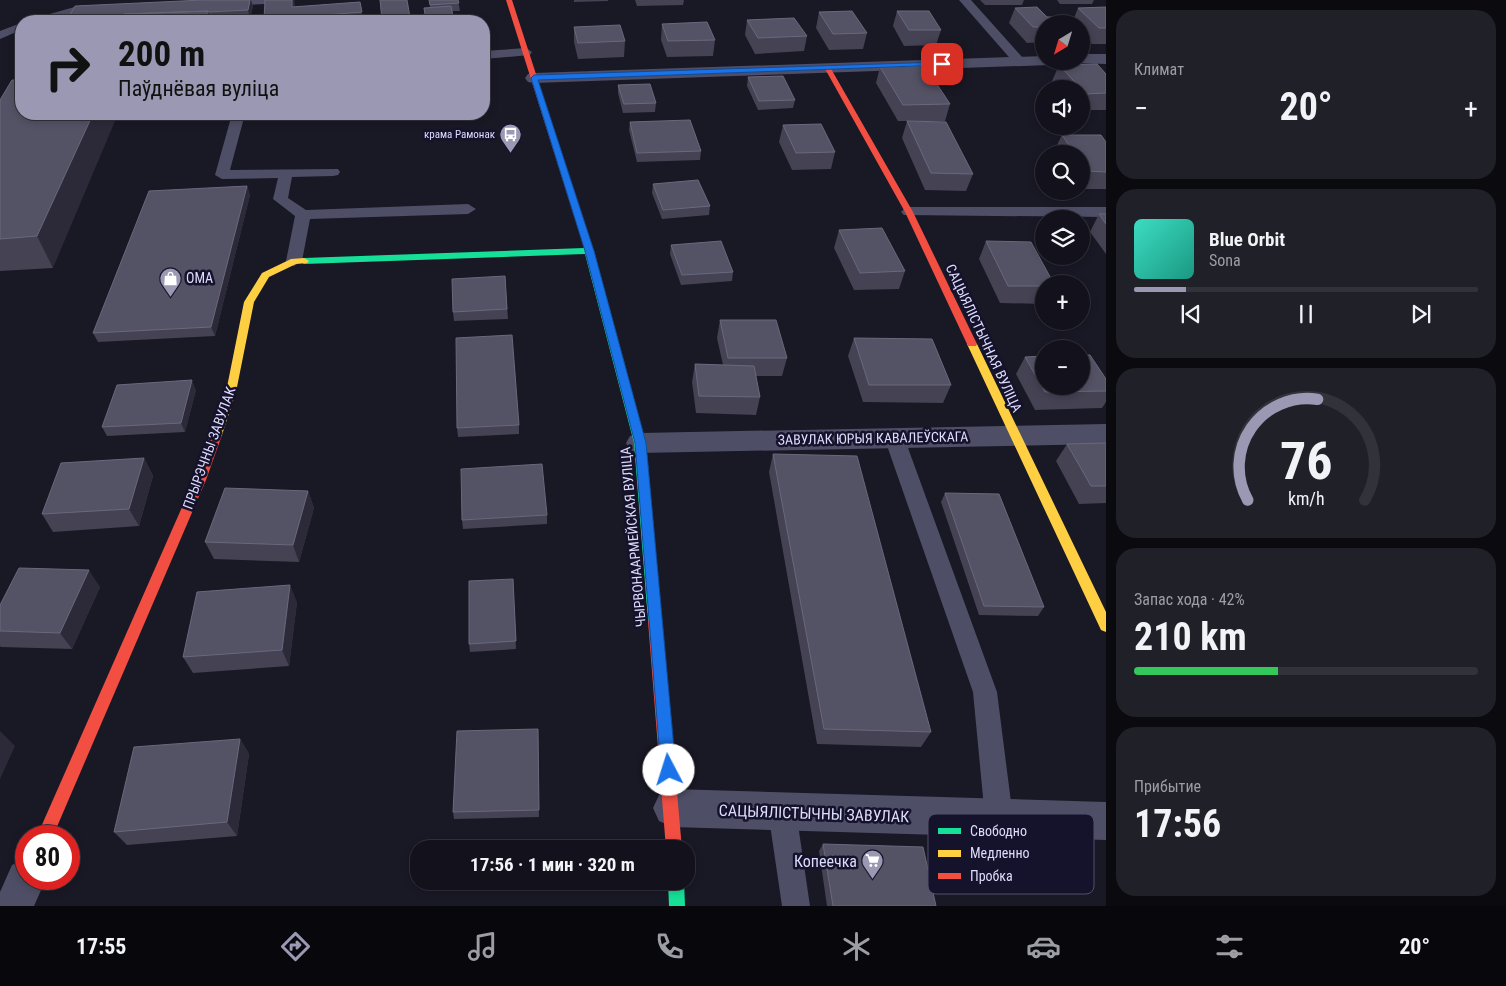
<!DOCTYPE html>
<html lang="ru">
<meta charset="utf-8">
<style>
body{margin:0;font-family:"Roboto Condensed",sans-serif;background:#202029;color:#f1f3f6;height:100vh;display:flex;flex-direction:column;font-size:19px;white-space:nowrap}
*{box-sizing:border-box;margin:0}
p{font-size:16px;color:#9d9ea3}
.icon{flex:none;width:28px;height:28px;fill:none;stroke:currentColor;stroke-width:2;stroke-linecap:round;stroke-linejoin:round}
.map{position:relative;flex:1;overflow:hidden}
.drawer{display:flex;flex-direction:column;gap:10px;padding:10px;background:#0a0a0f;width:400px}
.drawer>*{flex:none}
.guide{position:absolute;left:15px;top:15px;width:475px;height:105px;border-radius:20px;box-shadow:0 2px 8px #0003,0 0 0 1px #32323b;background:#9a98b2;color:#111;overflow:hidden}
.needle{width:32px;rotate:218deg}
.controls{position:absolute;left:1035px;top:15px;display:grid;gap:10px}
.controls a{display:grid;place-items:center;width:55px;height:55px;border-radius:50%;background:#13121c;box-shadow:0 2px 8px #0003,0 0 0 1px #32323b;font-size:25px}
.speed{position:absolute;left:15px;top:825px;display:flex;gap:10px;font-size:25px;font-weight:700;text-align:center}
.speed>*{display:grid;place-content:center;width:65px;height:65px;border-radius:50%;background:#13121c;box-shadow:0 2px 8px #0003,0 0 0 1px #32323b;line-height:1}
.speed .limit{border:8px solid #d22;background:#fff;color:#111}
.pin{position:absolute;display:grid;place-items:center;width:42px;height:42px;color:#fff;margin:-21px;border-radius:10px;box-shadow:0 2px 8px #0006}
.me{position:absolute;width:55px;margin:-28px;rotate:355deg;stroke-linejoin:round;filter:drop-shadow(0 0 4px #0008)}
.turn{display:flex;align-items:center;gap:18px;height:105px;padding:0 20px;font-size:22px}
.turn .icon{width:65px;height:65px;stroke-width:2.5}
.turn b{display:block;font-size:35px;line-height:42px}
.big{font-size:38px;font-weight:700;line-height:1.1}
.drawer .widget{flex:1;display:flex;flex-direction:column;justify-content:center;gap:8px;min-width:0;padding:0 18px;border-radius:20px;background:#202029}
.drawer .dial{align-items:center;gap:0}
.dial svg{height:130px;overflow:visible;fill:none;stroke:#32323b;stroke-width:7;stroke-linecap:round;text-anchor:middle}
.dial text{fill:#f1f3f6;stroke:none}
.song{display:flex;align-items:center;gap:15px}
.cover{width:60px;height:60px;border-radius:8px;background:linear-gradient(135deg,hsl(170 70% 55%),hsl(170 70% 35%))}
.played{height:5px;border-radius:2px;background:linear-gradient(90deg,#9a98b2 15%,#32323b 15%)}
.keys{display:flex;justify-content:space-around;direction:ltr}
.heat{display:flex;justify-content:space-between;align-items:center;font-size:28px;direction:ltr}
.charge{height:8px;border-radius:4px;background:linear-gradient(90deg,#34c759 42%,#32323b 0)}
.trip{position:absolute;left:410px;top:840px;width:285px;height:50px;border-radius:20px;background:#13121c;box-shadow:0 2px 8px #0003,0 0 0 1px #32323b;font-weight:700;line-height:50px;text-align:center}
.menu{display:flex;height:80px;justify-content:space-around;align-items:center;background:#08070b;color:#9d9ea3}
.menu .icon{width:35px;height:35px}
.menu .selected{color:#9a98b2}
.menu b{font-size:22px;color:#f1f3f6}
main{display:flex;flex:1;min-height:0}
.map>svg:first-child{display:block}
</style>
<main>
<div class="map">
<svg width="1106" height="906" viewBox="0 0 1106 906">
<rect width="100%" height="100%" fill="#191825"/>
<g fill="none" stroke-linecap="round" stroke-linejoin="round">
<path fill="#4e4e66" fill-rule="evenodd" d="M223,0h72l-6,3 -65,3 -6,-3z
M959,0h12l52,58 2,3 -2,3h-8z
M100,5l4,1v4l-25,2 -31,9h-18l2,-2 46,-13z
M21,23v7l-21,9v-8z
M526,48l6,4 -2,3 -46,4v-8z
M232,114h13l-15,56 108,-1 2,3 -2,3 -5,1 -41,1 -4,21 18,12 162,-6 8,5 -8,5 -158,5 -8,42 -8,5 -6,-2 -2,-3 9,-45 -22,-17 5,-21 -56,1 -7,-4z
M909,207h197v10l-202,-2 -3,-3 3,-3z
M894,430l7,2 3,5 93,255 16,126 -4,10 -10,4 -10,-4 -4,-10 -12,-126 -89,-255 3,-5z
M782,797l10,4 4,10 14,95h-28l-14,-95 4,-10z"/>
<path fill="#4e4e66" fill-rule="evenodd" d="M1081,54h25v10l-31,-1 6,-2z
M1044,56v5h8l-2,4 -516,18 -6,-1 -3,-4 3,-4 6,-1z
M1106,424v20l-466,9 -10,-3 -4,-7 4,-7 10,-3z
M672,789l434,13v38l-434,-13 -13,-6 -6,-13 6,-13z
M26,859v20h20l-12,27h-34v-14l12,-27z"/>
<path fill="#16e098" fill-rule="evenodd" d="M587,241l4,3 3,7 52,192 16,178 -2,4 -5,2 -5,-2 -2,-4 -14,-178 -49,-189 -281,10 -5,-3 5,-3 280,-10 -1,-4z
M668,881h16l1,25h-16z"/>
<path fill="#ffcf43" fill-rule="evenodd" d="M304,258l5,3 -2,2 -11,1 -27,13 -15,25 -18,90 -14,43 -2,3h-8l-2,-3 16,-43 18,-90 18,-29 29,-14z
M972,341l5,3 129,268v20l-5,-2 -134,-286z"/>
<path fill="#f24e42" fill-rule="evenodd" d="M506,0h6l79,244 -1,2h-6l-1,-2z
M827,65l3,2 83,145 64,132 -1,2h-8l-1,-2 -62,-132 -81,-145z
M216,431l6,4 -16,45 -153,356h-16l157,-356 16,-45z
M655,615l5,2 2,4 20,228h-16l-18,-228 2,-4z"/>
</g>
<path fill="#444253" d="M265,0h29l1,7 65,-5 3,19h-98z
M380,0h27l3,21h-27z
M429,0h29l2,11h-8l-22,-4z
M574,0h34v1l-34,1z
M635,0h49l-1,5 -46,1z
M980,0h44l-2,5h-37z
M1057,0h37l-2,4h-32z
M253,6l-3,12 -39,2v1h-142l-1,-3z
M1106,7v37h-14l-11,-11v-9h-9v-1l6,-15z
M1015,8l29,16v18l-17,1 -18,-20z
M897,11l44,19 -5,15 -32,1 -11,-20z
M819,12l48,21 -4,16 -34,1 -13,-22z
M747,20l60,16 -3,15 -49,3 -10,-19z
M662,24l53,16 -2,16 -46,1 -6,-17z
M574,27l51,14 -1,16 -46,2 -4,-17z
M1059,65l47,9v36h-25v-21h-22l-7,-8z
M880,67l70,37 -5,17h-47l-22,-38z
M748,77l47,23 -2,8 -35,2 -11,-24z
M618,85l38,18 -1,9 -32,1 -5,-20z
M0,100l53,168 -53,3z
M907,121l66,53 -7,17 -41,-1 -23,-52z
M630,122l71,29 -1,9 -63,2 -8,-32z
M783,125l52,27 -4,17 -39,1 -13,-28z
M1062,135l44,7v47h-25v-35h-25l-2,-3z
M653,184l57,22 -1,9 -47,4 -10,-26z
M247,186l3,9 -35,141 -117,6 -5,-9z
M1099,214h7v40l-16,-22z
M839,230l66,41 -6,18 -45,1 -20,-42z
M986,241l58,43v20l-44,-1 -21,-44z
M671,245l62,27 -1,9 -51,4 -11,-31z
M505,276l3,43 -54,2 -1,-9z
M720,320l67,38 -5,18h-26l4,21 -4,18 -60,-2 -4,-31 3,-18 28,1 -6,-27z
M854,338l97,47 -8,18 -80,-1 -15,-46z
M1025,357l81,22v23l-4,6 -67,2 -19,-36z
M196,390l-11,42 -78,4 -5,-9z
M519,425v9l-61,3 -1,-9z
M1106,443v60l-27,1 -23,-43 11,-17z
M773,454l158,278 -10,15 -104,-3 -48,-272z
M144,458l9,18 -14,50 -86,6 -11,-18z
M308,491l6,17 -15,54 -85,-3 -9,-17z
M945,493l99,114 -6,9 -59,-1 -38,-113z
M547,515v9l-84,5 -1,-9z
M513,579l3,70 -46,3 -1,-8z
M100,587l-28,62 -71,-2 -1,-1v-41z
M297,602l-8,64 -96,7 -10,-16z
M538,729l1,88 -85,2 -1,-7z
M240,739l9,15 -12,82 -110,9 -13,-13z
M823,844l113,62h-109l-8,-55z"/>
<path fill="#2c2a39" d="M250,0h1l2,6 -3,12 -2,-8z
M292,0h2l1,4v13l-3,-10z
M208,11l3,10h-7z
M93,114h25l-65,154 -16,-32z
M247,186l3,9 -35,141 -4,-9z
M192,380l4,10 -11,42 -4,-9z
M144,458l9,18 -14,50 -10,-17z
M308,491l6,17 -15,54 -6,-17z
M89,570l11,17 -28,62 -12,-16z
M290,585l7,17 -8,64 -7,-16z
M0,731l15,15 -15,33z
M240,739l9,15 -12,82 -10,-14z"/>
<path fill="#545265" stroke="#6a687d" d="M203,0h47l-2,10 -40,2v-1l-84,3 -1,2 -55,2 7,-12z
M265,0h27v7l68,-5 2,10 -98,8z
M380,0h27l3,17 -28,3z
M429,0h29l1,3 -29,2z
M451,6l3,15h-28l-2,-13z
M1037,7l10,10h12l7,7h-22v3h-11l-18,-19z
M1106,7v21h-7l-21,-20z
M208,11l-4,10h-84l4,-7z
M852,11l15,22 -34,1 -14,-22z
M897,11h32l12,19h-32z
M794,18l13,18 -49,2 -11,-18z
M707,22l8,18 -47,1 -6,-17z
M620,25l5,16 -47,2 -4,-16z
M1097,64l9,10v19l-20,1 -27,-29z
M925,66l25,38 -47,1 -23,-38z
M783,76l12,24 -36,1 -11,-24z
M12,80h9v34h72l-56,122 -37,3v-139z
M650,84l6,19 -32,1 -6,-19z
M690,120l11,31 -64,2 -7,-31z
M907,121l39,1 27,52 -42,-1z
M821,124l14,28 -39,1 -13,-28z
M1062,135h39l5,7v30l-20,-1 -5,-7v-10h-6z
M698,180l12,26 -47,4 -10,-26z
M247,186l-36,141 -118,6 56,-142z
M1099,214h7v10z
M882,228l23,43 -45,2 -21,-43z
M721,241l12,31 -51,3 -11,-30z
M986,241l45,1 23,42h-10v2h-36z
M505,276l2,33 -54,3 -1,-33z
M720,320h56l11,38h-59z
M512,335l7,90 -62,3 -1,-90z
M854,338l78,1 19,46h-82z
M1081,355h9l16,24v12l-61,1 -20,-35 19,-1v30h37z
M695,364l59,2 6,31 -61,-1z
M192,380l-11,43 -79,4 15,-42z
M1106,443v43h-15l-24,-42z
M773,454l84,2 74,276 -107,-3z
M144,458l-15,51 -87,5 19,-51z
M542,464l5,51 -85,5 -1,-51z
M225,488l83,3 -15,54 -88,-3z
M945,493l54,1 45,113 -60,-1z
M19,568l70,2 -29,63 -60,-2v-26z
M513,579l3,62 -47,3v-63z
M290,585l-8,65 -99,7 14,-65z
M538,729l1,81 -86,2 4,-81z
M240,739l-13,83 -113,10 20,-85z
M823,844l100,3 13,59h-103z"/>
<path fill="#1a73e8" stroke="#114b97" d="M942,62l2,3 -406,15 56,171 52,192 30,327 -2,5 -5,2 -6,-2 -2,-5 -26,-327 -50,-192 -54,-173 3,-3z"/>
<defs>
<symbol id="bus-pin" viewBox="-11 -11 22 30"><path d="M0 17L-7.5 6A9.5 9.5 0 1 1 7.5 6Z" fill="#9a98b2" stroke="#15122b"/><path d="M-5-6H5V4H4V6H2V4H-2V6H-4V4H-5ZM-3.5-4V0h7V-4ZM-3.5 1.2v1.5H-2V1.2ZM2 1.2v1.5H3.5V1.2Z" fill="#fff"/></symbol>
<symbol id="shop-pin" viewBox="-11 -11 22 30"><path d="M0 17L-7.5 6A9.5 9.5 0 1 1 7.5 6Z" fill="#9a98b2" stroke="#15122b"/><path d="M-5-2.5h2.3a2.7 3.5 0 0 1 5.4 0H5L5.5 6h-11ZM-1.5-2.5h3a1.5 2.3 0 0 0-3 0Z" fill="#fff"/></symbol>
<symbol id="supermarket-pin" viewBox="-11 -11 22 30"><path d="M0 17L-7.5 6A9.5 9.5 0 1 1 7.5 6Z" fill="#9a98b2" stroke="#15122b"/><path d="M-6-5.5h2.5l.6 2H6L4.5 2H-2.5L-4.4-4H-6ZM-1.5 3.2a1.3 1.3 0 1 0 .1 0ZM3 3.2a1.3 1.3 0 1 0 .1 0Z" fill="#fff"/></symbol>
</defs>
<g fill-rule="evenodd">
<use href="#bus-pin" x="498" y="122" width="25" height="34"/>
<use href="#shop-pin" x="158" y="266" width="25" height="34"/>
<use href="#supermarket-pin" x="860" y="848" width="25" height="34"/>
</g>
<g text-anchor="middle" stroke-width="5" stroke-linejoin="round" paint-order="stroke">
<g font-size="11" fill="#dfddfe" stroke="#15122b" text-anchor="end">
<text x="495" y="138">крама Рамонак</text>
</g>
<g font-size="14" fill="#dfddfe" stroke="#15122b" text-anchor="start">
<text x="186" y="283">ОМА</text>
</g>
<g font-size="14" fill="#dfddfe" stroke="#15122b">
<text transform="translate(984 338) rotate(65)" y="5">САЦЫЯЛІСТЫЧНАЯ ВУЛІЦА</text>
<text transform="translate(873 438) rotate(-1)" y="5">ЗАВУЛАК ЮРЫЯ КАВАЛЕЎСКАГА</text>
<text transform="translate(209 448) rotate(-70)" y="5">ПРЫРЭЧНЫ ЗАВУЛАК</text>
<text transform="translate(633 537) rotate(-95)" y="5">ЧЫРВОНААРМЕЙСКАЯ ВУЛІЦА</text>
</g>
<g font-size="16" fill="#dfddfe" stroke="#15122b">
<text transform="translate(814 813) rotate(2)" y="6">САЦЫЯЛІСТЫЧНЫ ЗАВУЛАК</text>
</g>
<g font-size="16" fill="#dfddfe" stroke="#15122b" text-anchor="end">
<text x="857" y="867">Копеечка</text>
</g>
</g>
<rect x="928" y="814" width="166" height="80" rx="8" fill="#15122b" stroke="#524f6a" stroke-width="1"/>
<rect x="938" y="828" width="23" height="6" fill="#16e098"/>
<rect x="938" y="850" width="23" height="7" fill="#ffcf43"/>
<rect x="938" y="873" width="23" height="6" fill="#f24e42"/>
<g font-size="14" fill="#dfddfe">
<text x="970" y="836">Свободно</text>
<text x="970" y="858">Медленно</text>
<text x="970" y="881">Пробка</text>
</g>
</svg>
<div class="controls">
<a><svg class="needle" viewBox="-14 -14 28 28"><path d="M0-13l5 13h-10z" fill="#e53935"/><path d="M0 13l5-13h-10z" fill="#9d9ea3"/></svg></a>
<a><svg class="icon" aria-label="sound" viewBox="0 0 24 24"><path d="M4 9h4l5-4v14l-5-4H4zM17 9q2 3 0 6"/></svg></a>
<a><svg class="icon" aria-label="search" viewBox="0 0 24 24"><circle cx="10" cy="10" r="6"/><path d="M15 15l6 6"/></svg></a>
<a><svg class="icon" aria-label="layers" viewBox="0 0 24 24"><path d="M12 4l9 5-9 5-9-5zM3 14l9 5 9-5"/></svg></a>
<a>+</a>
<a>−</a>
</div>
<div class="speed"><div class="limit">80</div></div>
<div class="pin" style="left:942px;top:64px;background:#d93025"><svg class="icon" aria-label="arrive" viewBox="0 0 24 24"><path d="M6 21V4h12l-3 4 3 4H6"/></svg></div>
<svg class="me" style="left:669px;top:770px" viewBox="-20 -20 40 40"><circle r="19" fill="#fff"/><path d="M0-13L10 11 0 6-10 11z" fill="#1a73e8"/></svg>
<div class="trip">17:56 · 1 мин · 320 m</div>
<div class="guide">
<div class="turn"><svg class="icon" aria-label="right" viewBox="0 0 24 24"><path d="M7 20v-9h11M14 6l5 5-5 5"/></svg><div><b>200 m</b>Паўднёвая вуліца</div></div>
</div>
</div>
<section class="drawer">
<div class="widget"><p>Климат</p>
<div class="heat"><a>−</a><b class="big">20°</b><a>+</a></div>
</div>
<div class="widget">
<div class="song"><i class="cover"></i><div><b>Blue Orbit</b><p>Sona</p></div></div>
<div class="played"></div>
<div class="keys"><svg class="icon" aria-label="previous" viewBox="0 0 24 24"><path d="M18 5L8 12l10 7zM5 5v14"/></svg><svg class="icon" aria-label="pause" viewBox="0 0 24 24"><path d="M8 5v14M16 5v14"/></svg><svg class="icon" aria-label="next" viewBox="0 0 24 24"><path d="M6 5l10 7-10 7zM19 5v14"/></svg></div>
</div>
<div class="widget dial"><svg viewBox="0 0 100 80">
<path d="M14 69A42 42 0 1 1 86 69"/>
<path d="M14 69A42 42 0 0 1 57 7" stroke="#9a98b2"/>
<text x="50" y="56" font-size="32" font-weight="700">76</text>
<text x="50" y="72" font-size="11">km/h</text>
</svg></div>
<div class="widget"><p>Запас хода · 42%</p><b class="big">210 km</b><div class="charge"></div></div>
<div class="widget"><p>Прибытие</p><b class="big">17:56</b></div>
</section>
</main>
<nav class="menu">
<b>17:55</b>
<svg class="icon selected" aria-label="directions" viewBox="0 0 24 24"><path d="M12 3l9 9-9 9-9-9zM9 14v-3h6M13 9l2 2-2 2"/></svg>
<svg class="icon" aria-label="music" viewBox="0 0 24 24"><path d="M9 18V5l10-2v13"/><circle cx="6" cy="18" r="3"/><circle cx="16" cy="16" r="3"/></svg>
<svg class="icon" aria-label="phone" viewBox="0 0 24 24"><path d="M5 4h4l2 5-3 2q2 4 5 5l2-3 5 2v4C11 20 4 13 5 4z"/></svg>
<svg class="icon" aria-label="climate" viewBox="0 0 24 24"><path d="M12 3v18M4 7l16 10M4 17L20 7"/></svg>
<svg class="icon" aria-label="car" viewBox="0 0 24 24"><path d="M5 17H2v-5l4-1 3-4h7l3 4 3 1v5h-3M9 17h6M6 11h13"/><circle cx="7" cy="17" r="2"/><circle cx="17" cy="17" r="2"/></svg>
<svg class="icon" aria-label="filters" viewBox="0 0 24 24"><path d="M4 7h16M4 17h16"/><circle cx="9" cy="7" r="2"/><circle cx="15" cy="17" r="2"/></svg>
<b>20°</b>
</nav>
